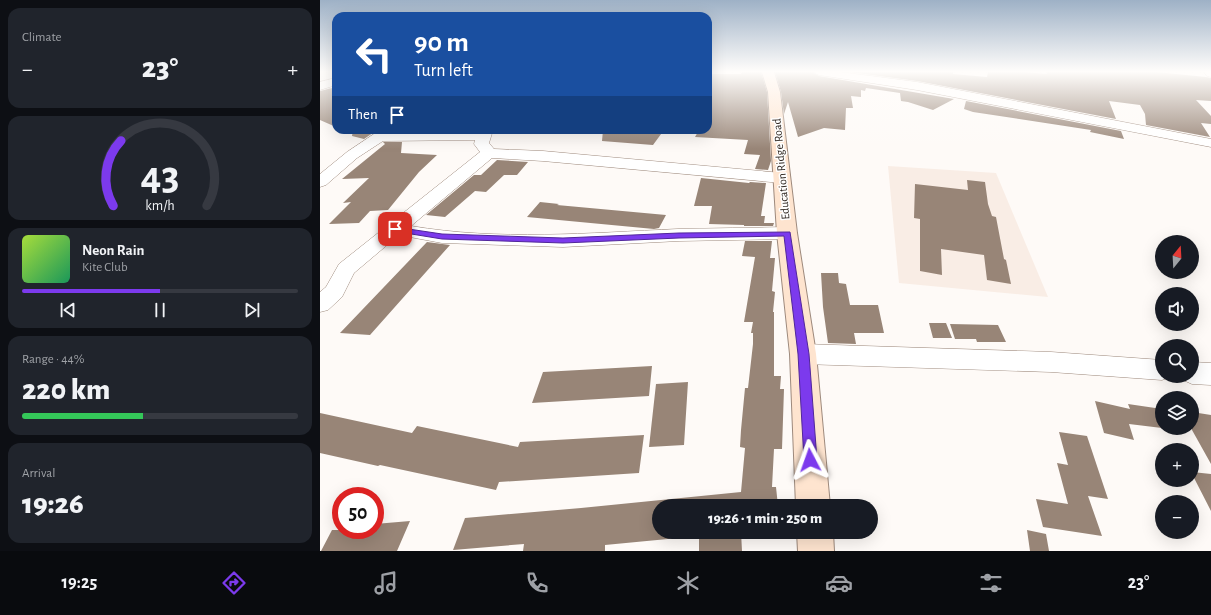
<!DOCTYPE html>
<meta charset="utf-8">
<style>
body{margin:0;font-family:"Alegreya Sans",sans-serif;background:#20242c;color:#f1f3f6;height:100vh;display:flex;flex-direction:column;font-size:15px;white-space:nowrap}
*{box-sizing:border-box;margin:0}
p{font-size:13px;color:#9ea1a6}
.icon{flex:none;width:22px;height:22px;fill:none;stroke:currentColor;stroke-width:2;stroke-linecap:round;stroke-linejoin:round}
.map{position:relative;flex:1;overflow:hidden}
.details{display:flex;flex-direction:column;gap:8px;padding:8px;background:#0d0f14;width:320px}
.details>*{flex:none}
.banner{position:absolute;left:12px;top:12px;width:380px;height:122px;border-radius:12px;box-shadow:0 4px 16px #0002;background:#1a4fa0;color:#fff;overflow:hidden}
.needle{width:26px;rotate:18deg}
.buttons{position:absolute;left:835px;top:235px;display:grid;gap:8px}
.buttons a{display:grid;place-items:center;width:44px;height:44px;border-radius:50%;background:#171b24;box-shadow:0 4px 16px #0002;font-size:20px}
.speed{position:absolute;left:12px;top:487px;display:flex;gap:8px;font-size:20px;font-weight:700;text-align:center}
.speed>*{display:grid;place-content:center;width:52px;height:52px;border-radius:50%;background:#171b24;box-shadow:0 4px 16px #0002;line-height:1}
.speed .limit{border:6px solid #d22;background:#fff;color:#111}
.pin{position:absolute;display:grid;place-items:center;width:34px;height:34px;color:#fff;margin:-17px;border-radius:8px;box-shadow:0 2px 6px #0006}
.me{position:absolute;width:44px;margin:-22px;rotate:356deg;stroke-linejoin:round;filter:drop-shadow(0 0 3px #0008)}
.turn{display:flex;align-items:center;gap:14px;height:84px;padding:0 16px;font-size:18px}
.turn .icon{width:52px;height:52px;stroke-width:2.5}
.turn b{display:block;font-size:28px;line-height:34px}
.then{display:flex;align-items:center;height:38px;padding:0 16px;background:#0003;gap:8px;font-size:15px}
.big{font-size:30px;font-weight:800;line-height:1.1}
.details .widget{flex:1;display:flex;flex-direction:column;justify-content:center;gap:6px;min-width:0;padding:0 14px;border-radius:12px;background:#20242c}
.details .dial{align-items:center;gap:0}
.dial svg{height:104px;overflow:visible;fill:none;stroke:#363941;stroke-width:7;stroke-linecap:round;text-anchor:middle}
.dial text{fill:#f1f3f6;stroke:none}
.song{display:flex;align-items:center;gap:12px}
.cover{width:48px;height:48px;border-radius:6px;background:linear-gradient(135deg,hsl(80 70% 55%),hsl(150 70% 35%))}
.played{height:4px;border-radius:2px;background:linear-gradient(90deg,#7c3aed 50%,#363941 50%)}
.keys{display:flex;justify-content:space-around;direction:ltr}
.heat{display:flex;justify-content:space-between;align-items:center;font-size:22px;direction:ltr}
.charge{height:6px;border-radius:3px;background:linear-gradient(90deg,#34c759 44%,#363941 0)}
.trip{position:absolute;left:332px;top:499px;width:226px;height:40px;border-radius:20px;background:#171b24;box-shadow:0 4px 16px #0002;font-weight:800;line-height:40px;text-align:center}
.menu{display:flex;height:64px;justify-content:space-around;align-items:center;background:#090b0e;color:#9ea1a6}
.menu .icon{width:28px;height:28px}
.menu .on{color:#7c3aed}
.menu b{font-size:18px;color:#f1f3f6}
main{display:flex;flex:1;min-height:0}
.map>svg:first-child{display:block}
</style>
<main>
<section class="details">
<div class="widget"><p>Climate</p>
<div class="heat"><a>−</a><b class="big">23°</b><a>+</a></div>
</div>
<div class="widget dial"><svg viewBox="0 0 100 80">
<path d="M14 69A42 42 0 1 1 86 69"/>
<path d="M14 69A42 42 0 0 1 20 19" stroke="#7c3aed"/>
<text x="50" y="56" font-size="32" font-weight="700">43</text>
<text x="50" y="72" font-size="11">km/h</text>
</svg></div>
<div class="widget">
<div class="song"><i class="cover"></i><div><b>Neon Rain</b><p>Kite Club</p></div></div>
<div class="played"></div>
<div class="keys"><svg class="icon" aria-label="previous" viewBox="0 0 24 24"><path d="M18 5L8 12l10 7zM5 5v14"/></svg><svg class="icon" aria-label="pause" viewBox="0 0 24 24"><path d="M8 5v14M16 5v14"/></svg><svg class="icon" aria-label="next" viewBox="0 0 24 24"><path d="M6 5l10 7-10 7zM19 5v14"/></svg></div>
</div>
<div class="widget"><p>Range · 44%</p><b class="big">220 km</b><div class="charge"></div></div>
<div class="widget"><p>Arrival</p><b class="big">19:26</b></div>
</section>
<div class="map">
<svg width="891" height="551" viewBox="0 0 891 551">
<rect width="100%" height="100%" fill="#fefaf7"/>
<path fill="#f9ede5" d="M568,166l108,7 52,124 -149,-14z"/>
<path fill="#988577" d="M422,72h19l6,20 4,69 -3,9 -13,-1 5,-14 -16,-1 4,-14 -53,-3 4,-7h9v-56h33z
M455,72h37l7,4 135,23 -21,11 -25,-8 -7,-1 -1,-8 -34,-5 -1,3 -4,-1v7l-10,-1 2,12h-7l-1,22 -21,-2 -26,9 -10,-35 -4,12 -3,-22z
M529,72h104v2l34,3 1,-5h36l23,2 -1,-2h110l50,5 5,1v23l-15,-1 15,16v8l-10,-1 9,14 -64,-12 -1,-11 -5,-9 -31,-4 7,18 -199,-38z
M16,87v40l-16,-7v-29z
M646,101l155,30 3,8 -34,-7 1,-2 -118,-18 -9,-3z
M33,130h24l-13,9 -12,-3z
M283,130h61l-11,15 -51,-4z
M63,142h19l-1,11 36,2 -18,17 -31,38 -18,1 -11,12 -30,1 22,-22 -8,1 26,-25 -27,1 43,-35z
M177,160l31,2 -11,13h-13l-18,17 -11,-1 -30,26 -19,-2 48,-40h7z
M381,178l48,5 1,-1 16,1 -5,33h4l-1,7h10l-1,3h-29v-1l-35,-1 3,-18h-18z
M647,180l18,2 3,22 4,12 4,1 8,42 2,1 5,24 -24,-4 -3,-25 -43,-6 1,26 -22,-4v-52l-6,-1 1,-34 53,6z
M220,202l19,2 -2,1 109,10 -7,13 -5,1 -127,-12z
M425,241h27l-2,17h5l-3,33 3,1 -2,20h1v64h7l-1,13h4l-2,60h-8l-2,38h4l2,19h-119v26h82l1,19h-43v-15l-94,9v6h-82l1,-7 -71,6 12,-32 116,-10 160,-16 4,-44 -5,-1 1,-17 4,-42h3l5,-44v-11h-2l2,-11h-9l11,-65 -13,-1z
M107,242l23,3 -80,90 -30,-2z
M501,273h17l1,10 7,1 4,21h28l6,28h-30l2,11 -28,-1 -5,-36z
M609,323h17l6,15h-19z
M630,324l48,1 8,17h-29l-1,-3h-21z
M332,366l-3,30 -117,7 11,-31z
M368,382l-4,63 -35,2 7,-63z
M775,401l35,8 -2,-5 34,5v19l-33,-4 5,16 -30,-7z
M872,412l19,3v49l-19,-34z
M0,413l92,20 5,-7 101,21 2,-5 124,-7 -5,38 -140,9 -3,8 -116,-25 -2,1 -58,-13z
M739,432l28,4 21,63 -20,-3 14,40 -59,-9 -7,-28 32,5 -11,-41 11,2z
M872,472l19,2v37l-19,-37z
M90,521l-13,30h-76l11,-21h43v-6z
M707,530l19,4 3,17h-19z"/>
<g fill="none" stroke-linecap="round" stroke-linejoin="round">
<defs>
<path id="minor" d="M493,72h27l77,10 294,57v8l-294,-57 -98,-15z
M884,72h7v5l-4,-1z
M16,78v7l-16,5v-8z
M60,130h17l-2,3h56l42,-3 -4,13 5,6 49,2 239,22 6,2 2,3 -2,3 -6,2 -239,-22 -51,-3 -81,68c88,15 178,7 267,3 36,-1 73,-1 109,-2l7,2 2,4 -2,4 -7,2 -108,2 -116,6 -121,-4 -43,-8 -45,38 -12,24 -14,13 -8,2v-20l6,-5 13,-23 141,-112 -6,-8 1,-4 -92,1 -26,17 -31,27 -6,2v-13l27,-22z
M483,344l248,8 111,8v16h10l-10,4 -111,-8 -248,-8 -9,-3 -3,-7 3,-7z
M872,362l19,1v22l-19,-1 -9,-4 -2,-4h11z"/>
<path id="secondary" d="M442,72h12l6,20 17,141 19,121 14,152h-34l-6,-152 -13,-121 -9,-141z
M477,532h36l1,19h-36z"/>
</defs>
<use href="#minor" stroke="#9d897c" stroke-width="1"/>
<use href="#secondary" stroke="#9d897c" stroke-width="2"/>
<use href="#minor" fill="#fff" fill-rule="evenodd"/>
<use href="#secondary" fill="#fee4cf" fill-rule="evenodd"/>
</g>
<linearGradient id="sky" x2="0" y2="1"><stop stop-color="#9eb1c6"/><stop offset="0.48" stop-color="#fffdfb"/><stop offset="1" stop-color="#fffdfb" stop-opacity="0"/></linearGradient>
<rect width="891" height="149" fill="url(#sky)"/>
<path fill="#7c3aed" stroke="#51269a" d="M75,227l47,7 121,4 116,-5 111,-1 19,122 8,106 -2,5 -5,1 -4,-1 -2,-5 -6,-106 -14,-118 -105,2 -116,5 -121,-4 -49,-8 -2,-2z"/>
<g text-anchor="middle" stroke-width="3" stroke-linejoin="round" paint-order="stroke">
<g font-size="12" fill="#332b25" stroke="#fff">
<text transform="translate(461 169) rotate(-95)" y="4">Education Ridge Road</text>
</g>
</g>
</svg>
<div class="buttons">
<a><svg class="needle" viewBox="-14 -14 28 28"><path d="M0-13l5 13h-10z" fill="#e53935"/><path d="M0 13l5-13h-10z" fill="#9ea1a6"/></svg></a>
<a><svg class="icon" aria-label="sound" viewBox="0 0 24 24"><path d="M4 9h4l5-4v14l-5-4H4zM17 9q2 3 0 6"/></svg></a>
<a><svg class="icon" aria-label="search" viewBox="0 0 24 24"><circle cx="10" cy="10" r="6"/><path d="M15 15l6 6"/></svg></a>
<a><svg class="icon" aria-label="layers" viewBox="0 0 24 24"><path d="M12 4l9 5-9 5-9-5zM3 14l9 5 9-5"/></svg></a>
<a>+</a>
<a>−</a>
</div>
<div class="speed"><div class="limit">50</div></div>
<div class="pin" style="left:75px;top:229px;background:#d93025"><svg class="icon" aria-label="arrive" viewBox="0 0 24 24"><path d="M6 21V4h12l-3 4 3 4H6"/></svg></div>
<svg class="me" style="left:490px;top:460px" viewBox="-20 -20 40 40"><path d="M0-17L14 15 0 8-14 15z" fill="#7c3aed" stroke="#fff" stroke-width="4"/></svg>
<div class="trip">19:26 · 1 min · 250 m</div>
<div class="banner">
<div class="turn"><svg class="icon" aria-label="left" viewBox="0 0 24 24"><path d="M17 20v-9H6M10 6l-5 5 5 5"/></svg><div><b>90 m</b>Turn left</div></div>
<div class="then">Then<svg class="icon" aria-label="arrive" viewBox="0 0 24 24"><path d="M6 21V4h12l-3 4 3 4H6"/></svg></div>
</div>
</div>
</main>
<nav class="menu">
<b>19:25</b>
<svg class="icon on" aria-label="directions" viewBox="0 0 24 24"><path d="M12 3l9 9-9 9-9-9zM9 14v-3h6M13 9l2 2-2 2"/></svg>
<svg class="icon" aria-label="music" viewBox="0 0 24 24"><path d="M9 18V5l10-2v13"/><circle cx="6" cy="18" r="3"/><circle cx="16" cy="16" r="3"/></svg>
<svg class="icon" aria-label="phone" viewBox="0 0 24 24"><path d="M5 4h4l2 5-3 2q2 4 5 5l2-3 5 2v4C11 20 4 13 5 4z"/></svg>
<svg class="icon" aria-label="climate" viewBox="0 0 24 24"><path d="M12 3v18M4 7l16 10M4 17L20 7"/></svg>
<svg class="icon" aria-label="car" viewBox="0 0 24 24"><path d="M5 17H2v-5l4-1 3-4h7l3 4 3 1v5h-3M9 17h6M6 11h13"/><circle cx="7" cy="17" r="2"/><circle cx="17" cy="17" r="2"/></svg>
<svg class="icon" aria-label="filters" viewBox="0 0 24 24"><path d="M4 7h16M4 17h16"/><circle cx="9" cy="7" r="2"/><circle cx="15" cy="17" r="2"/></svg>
<b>23°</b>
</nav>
